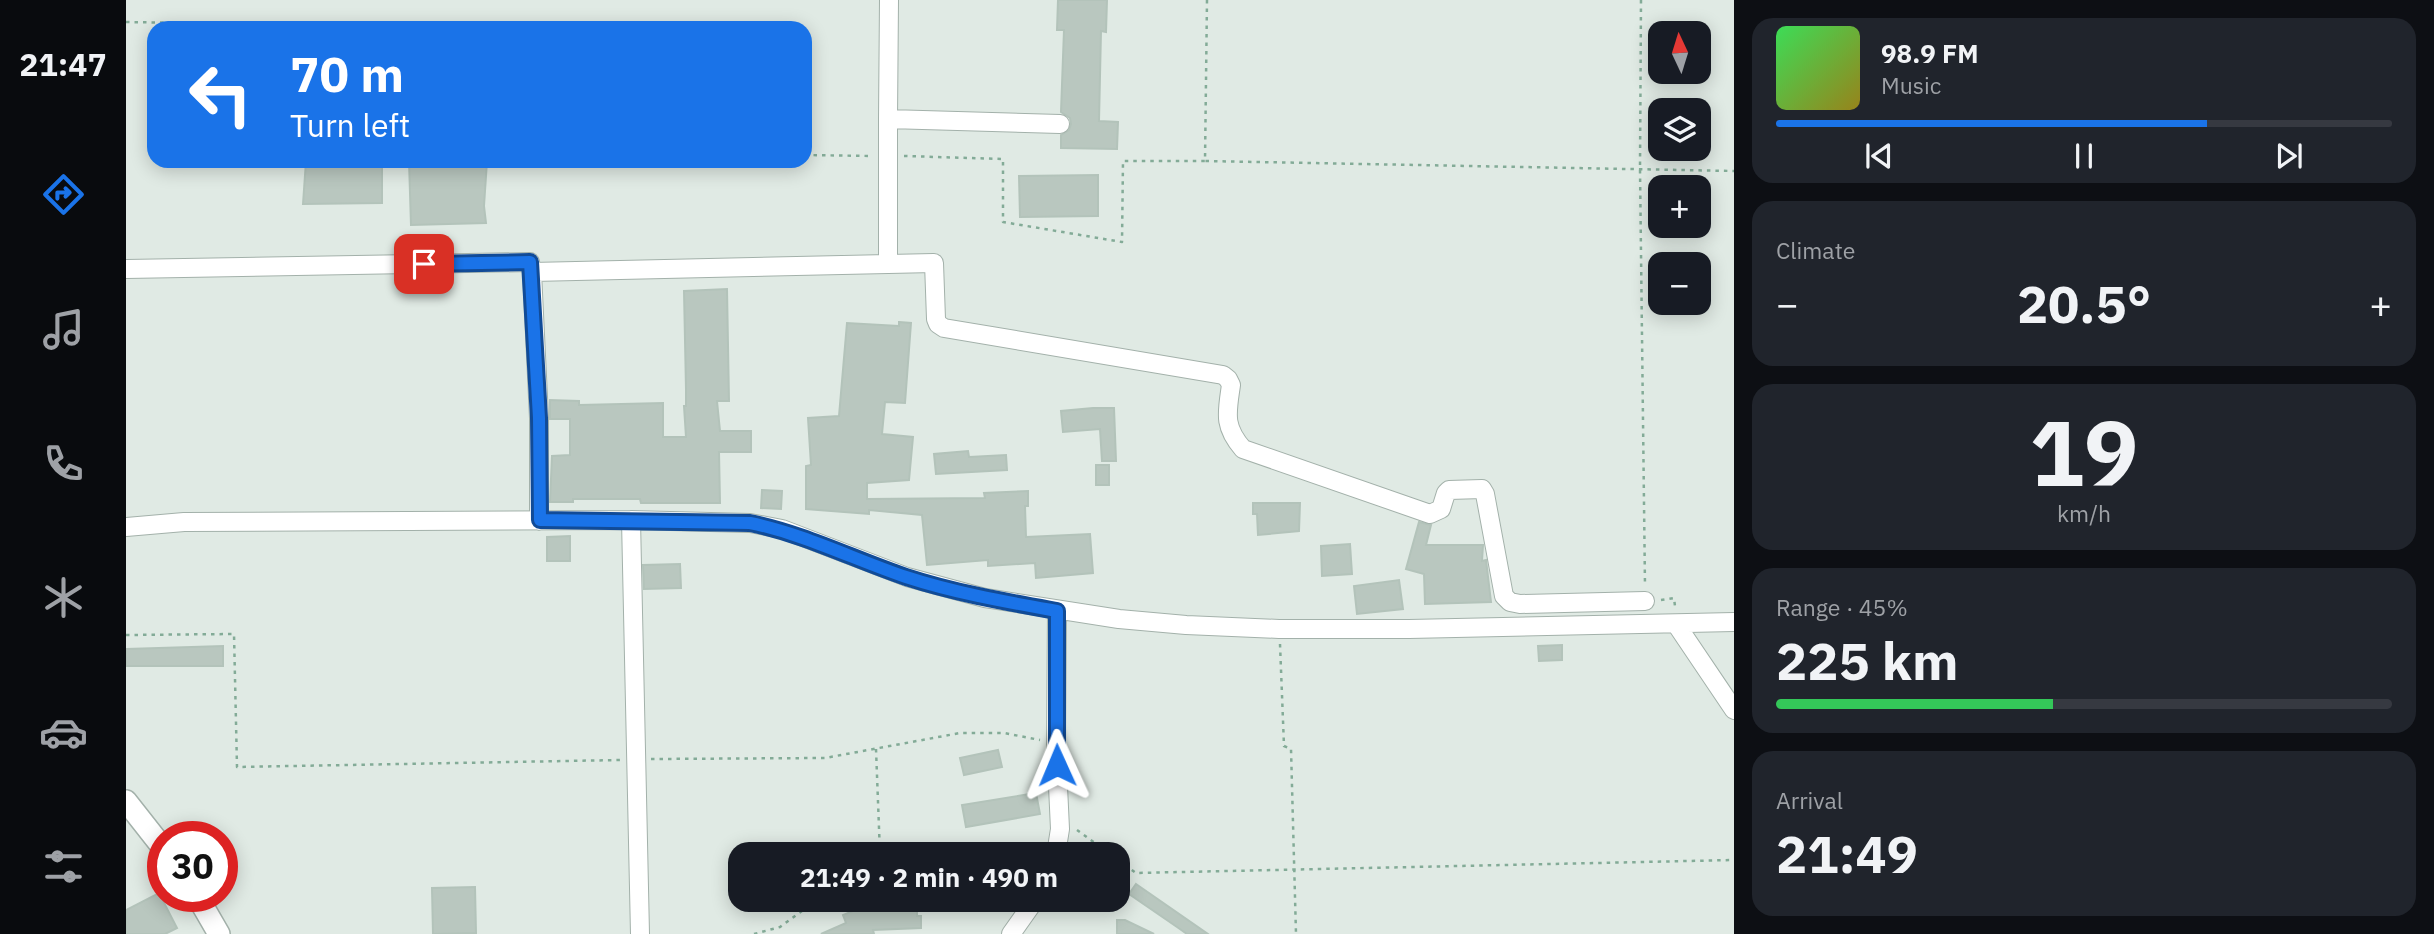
<!DOCTYPE html>
<meta charset="utf-8">
<style>
body{margin:0;font-family:"IBM Plex Sans",sans-serif;background:#20242c;color:#f1f3f6;height:100vh;display:flex;flex-direction:column;font-size:26px;white-space:nowrap}
*{box-sizing:border-box;margin:0}
p{font-size:23px;color:#9ea1a6}
.icon{flex:none;width:38px;height:38px;fill:none;stroke:currentColor;stroke-width:2;stroke-linecap:round;stroke-linejoin:round}
.map{position:relative;flex:1;overflow:hidden}
.panel{display:flex;flex-direction:column;gap:18px;padding:18px;background:#0d0f14;width:700px}
.panel>*{flex:none}
.hud{position:absolute;left:21px;top:21px;width:665px;height:147px;border-radius:21px;box-shadow:0 4px 18px #0003;background:#1a73e8;color:#fff;overflow:hidden}
.needle{width:46px;rotate:356deg}
.controls{position:absolute;left:1522px;top:21px;display:grid;gap:14px}
.controls a{display:grid;place-items:center;width:63px;height:63px;border-radius:14px;background:#171b24;box-shadow:0 4px 18px #0003;font-size:35px}
.speed{position:absolute;left:21px;top:821px;display:flex;gap:14px;font-size:35px;font-weight:700;text-align:center}
.speed>*{display:grid;place-content:center;width:91px;height:91px;border-radius:50%;background:#171b24;box-shadow:0 4px 18px #0003;line-height:1}
.speed .limit{border:10px solid #d22;background:#fff;color:#111}
.pin{position:absolute;display:grid;place-items:center;width:60px;height:60px;color:#fff;margin:-30px;border-radius:14px;box-shadow:0 4px 10px #0006}
.me{position:absolute;width:77px;margin:-38px;rotate:359deg;stroke-linejoin:round;filter:drop-shadow(0 0 5px #0008)}
.turn{display:flex;align-items:center;gap:24px;height:147px;padding:0 28px;font-size:32px}
.turn .icon{width:91px;height:91px;stroke-width:2.5}
.turn b{display:block;font-size:49px;line-height:60px}
.big{font-size:52px;font-weight:800;line-height:1.1}
.panel .card{flex:1;display:flex;flex-direction:column;justify-content:center;gap:10px;min-width:0;padding:0 24px;border-radius:21px;background:#20242c}
.panel .dial{align-items:center;gap:0}
.dial b{font-size:91px;line-height:1}
.song{display:flex;align-items:center;gap:21px}
.cover{width:84px;height:84px;border-radius:10px;background:linear-gradient(135deg,hsl(130 70% 55%),hsl(50 70% 35%))}
.played{height:7px;border-radius:4px;background:linear-gradient(90deg,#1a73e8 70%,#363941 70%)}
.keys{display:flex;justify-content:space-around;direction:ltr}
.heat{display:flex;justify-content:space-between;align-items:center;font-size:38px;direction:ltr}
.charge{height:10px;border-radius:5px;background:linear-gradient(90deg,#34c759 45%,#363941 0)}
.trip{position:absolute;left:602px;top:842px;width:402px;height:70px;border-radius:21px;background:#171b24;box-shadow:0 4px 18px #0003;font-weight:800;line-height:70px;text-align:center}
main{display:flex;flex:1;min-height:0}
.tab-bar{display:flex;flex-direction:column;width:126px;justify-content:space-around;align-items:center;background:#090b0e;color:#9ea1a6}
.tab-bar .icon{width:49px;height:49px}
.tab-bar .current{color:#1a73e8}
.tab-bar b{font-size:32px;color:#f1f3f6}
.map>svg:first-child{display:block}
</style>
<main>
<nav class="tab-bar">
<b>21:47</b>
<svg class="icon current" aria-label="directions" viewBox="0 0 24 24"><path d="M12 3l9 9-9 9-9-9zM9 14v-3h6M13 9l2 2-2 2"/></svg>
<svg class="icon" aria-label="music" viewBox="0 0 24 24"><path d="M9 18V5l10-2v13"/><circle cx="6" cy="18" r="3"/><circle cx="16" cy="16" r="3"/></svg>
<svg class="icon" aria-label="phone" viewBox="0 0 24 24"><path d="M5 4h4l2 5-3 2q2 4 5 5l2-3 5 2v4C11 20 4 13 5 4z"/></svg>
<svg class="icon" aria-label="climate" viewBox="0 0 24 24"><path d="M12 3v18M4 7l16 10M4 17L20 7"/></svg>
<svg class="icon" aria-label="car" viewBox="0 0 24 24"><path d="M5 17H2v-5l4-1 3-4h7l3 4 3 1v5h-3M9 17h6M6 11h13"/><circle cx="7" cy="17" r="2"/><circle cx="17" cy="17" r="2"/></svg>
<svg class="icon" aria-label="filters" viewBox="0 0 24 24"><path d="M4 7h16M4 17h16"/><circle cx="9" cy="7" r="2"/><circle cx="15" cy="17" r="2"/></svg>
</nav>
<div class="map">
<svg width="1608" height="934" viewBox="0 0 1608 934">
<rect width="100%" height="100%" fill="#e0eae4"/>
<path fill="#b9c7bf" stroke="#b3c3ba" stroke-width="2" d="M932,0h49l-1,32 -5,-1 -2,90 19,1 -1,27 -56,-1v-13l8,-5 2,-6 -1,-6 -9,-6 3,-82h-7z
M180,161h76v42l-79,1z
M283,161h78l-3,45 2,17 -75,2z
M972,175v41l-78,1 -1,-41z
M601,289l2,112h-12l3,30h31v21h-32l1,51h-79l-1,-4h-67v3h-23l2,-46 18,-1v-36h-20v-19l29,1v4l84,-2v34h23l-2,-31h2v-17l-2,-98z
M773,322l12,1 -6,80 -20,-1 -3,32 31,3 -4,43 -42,3v16l118,-1 -1,-5 44,-2v15h-3l1,31 64,-3 3,39 -57,5 -1,-15 -47,3v-6l-61,5 -5,-50 -53,-5v4l-63,-5v-43l5,-1 -3,-47 31,-2 8,-93 52,3z
M967,408h21l2,53h-14l-2,-32 -37,3 -2,-21z
M842,451l1,6 37,-2 1,15 -71,4 -2,-20z
M970,465h13v20h-13z
M636,490l20,1 -1,18 -20,-1z
M1127,503h47l-1,28 -41,4 -1,-21h-4z
M1293,522l12,3 -5,20h57l-1,16 4,-1 5,42 -66,2 -1,-30 -18,-5z
M444,536v25h-23v-24z
M1224,544l2,30 -30,2 -1,-30z
M554,564l1,24 -37,1 -1,-24z
M1273,580l4,29 -46,5 -3,-28z
M1436,645v15l-23,1 -1,-15z
M97,646v20h-97v-17z
M872,750l4,17 -38,8 -4,-17z
M910,793l4,21 -74,13 -4,-22z
M1010,884l72,50h-21l-10,-7 -48,-33z
M349,887l1,46 -43,1 -1,-46z
M33,893l18,35 -12,6h-39v-24z
M737,900h54v16h4v12l-48,2 1,4h-53l25,-11 -3,-8 15,-6 -2,-8z
M991,920h8l29,14h-37z"/>
<g fill="none" stroke-linecap="round" stroke-linejoin="round">
<defs>
<path id="minor" d="M763,0l-1,119 172,5
M762,119v145l46,-1 2,56 2,5 6,4 279,47 5,4 3,6c-4,28 -8,41 12,64l187,65 11,-5 5,-16 3,-3 33,-1 3,5 19,102 6,6 10,2 125,-3
M0,269l404,-7 2,10 356,-8
M406,272l7,146v103
M505,520l9,414
M0,527l58,-5 447,-2 119,3 32,6 125,48 78,21 134,21 67,6 93,4h130l325,-7
M1550,624l58,86
M930,854l4,-25 -4,-86 1,-132
M885,934l24,-34"/>
<path id="tertiary" d="M0,801l37,47
M71,896l22,38"/>
</defs>
<use href="#minor" stroke="#a3b1aa" stroke-width="20"/>
<use href="#tertiary" stroke="#a3b1aa" stroke-width="24"/>
<path stroke="#83ab97" stroke-width="2.5" stroke-dasharray="3.5 5" stroke-linecap="butt" d="M1081,0l-2,161 529,10
M1515,0l-1,169 5,417
M0,22l188,3 5,3
M679,155l68,1
M778,156l99,3v63l119,20 1,-81h82
M1535,600l13,-2 1,8
M0,635l108,-1 3,133 383,-7
M1154,644l4,102 7,3 5,185
M750,749l4,105
M525,759l174,-1 135,-25h44l36,7
M951,830l33,24
M992,860l18,13 598,-13
M628,934l26,-7 37,-27"/>
<use href="#minor" stroke="#fff" stroke-width="18"/>
<use href="#tertiary" stroke="#fff" stroke-width="21"/>
</g>
<g fill="none" stroke-linecap="round" stroke-linejoin="round">
<defs>
<path id="route" d="M298,264l106,-2 9,156 1,102 210,3c54,11 103,36 156,54 49,16 101,25 151,34v154"/>
</defs>
<use href="#route" stroke="#114b97" stroke-width="18"/>
<use href="#route" stroke="#1a73e8" stroke-width="12"/>
</g>
</svg>
<div class="controls">
<a><svg class="needle" viewBox="-14 -14 28 28"><path d="M0-13l5 13h-10z" fill="#e53935"/><path d="M0 13l5-13h-10z" fill="#9ea1a6"/></svg></a>
<a><svg class="icon" aria-label="layers" viewBox="0 0 24 24"><path d="M12 4l9 5-9 5-9-5zM3 14l9 5 9-5"/></svg></a>
<a>+</a>
<a>−</a>
</div>
<div class="speed"><div class="limit">30</div></div>
<div class="pin" style="left:298px;top:264px;background:#d93025"><svg class="icon" aria-label="arrive" viewBox="0 0 24 24"><path d="M6 21V4h12l-3 4 3 4H6"/></svg></div>
<svg class="me" style="left:931px;top:765px" viewBox="-20 -20 40 40"><path d="M0-17L14 15 0 8-14 15z" fill="#1a73e8" stroke="#fff" stroke-width="4"/></svg>
<div class="trip">21:49 · 2 min · 490 m</div>
<div class="hud">
<div class="turn"><svg class="icon" aria-label="left" viewBox="0 0 24 24"><path d="M17 20v-9H6M10 6l-5 5 5 5"/></svg><div><b>70 m</b>Turn left</div></div>
</div>
</div>
<section class="panel">
<div class="card">
<div class="song"><i class="cover"></i><div><b>98.9 FM</b><p>Music</p></div></div>
<div class="played"></div>
<div class="keys"><svg class="icon" aria-label="previous" viewBox="0 0 24 24"><path d="M18 5L8 12l10 7zM5 5v14"/></svg><svg class="icon" aria-label="pause" viewBox="0 0 24 24"><path d="M8 5v14M16 5v14"/></svg><svg class="icon" aria-label="next" viewBox="0 0 24 24"><path d="M6 5l10 7-10 7zM19 5v14"/></svg></div>
</div>
<div class="card"><p>Climate</p>
<div class="heat"><a>−</a><b class="big">20.5°</b><a>+</a></div>
</div>
<div class="card dial"><b>19</b><p>km/h</p></div>
<div class="card"><p>Range · 45%</p><b class="big">225 km</b><div class="charge"></div></div>
<div class="card"><p>Arrival</p><b class="big">21:49</b></div>
</section>
</main>
